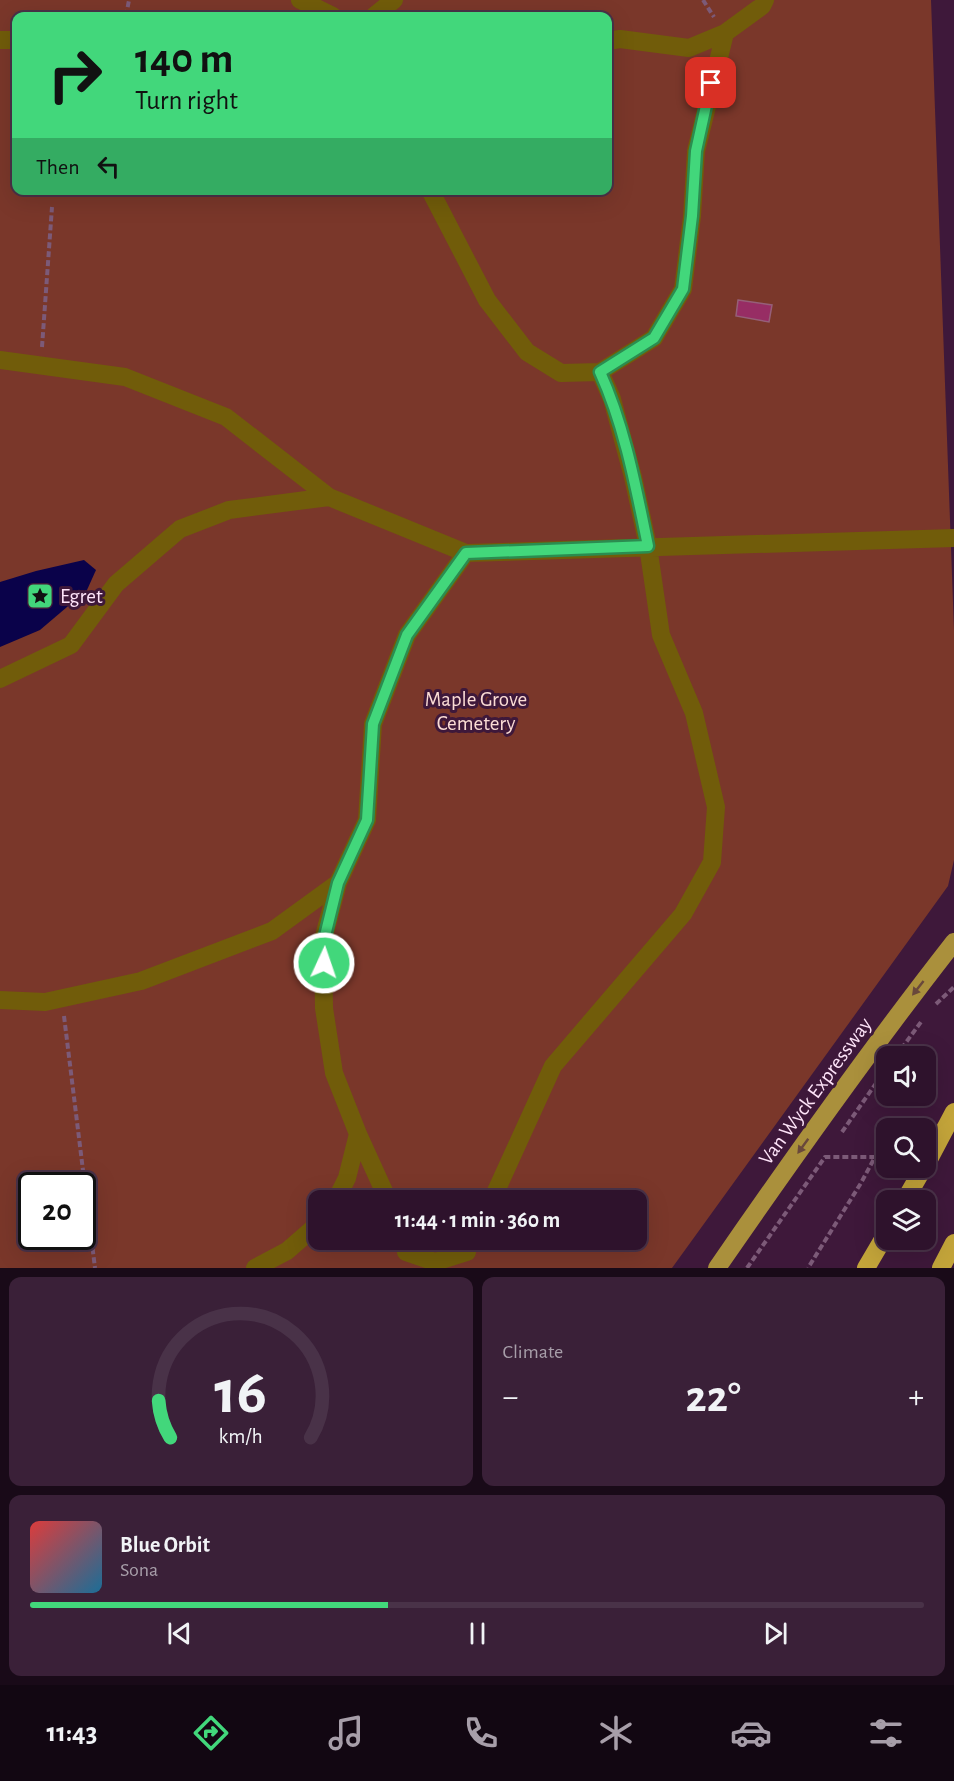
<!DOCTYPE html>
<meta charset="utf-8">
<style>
body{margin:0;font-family:"Alegreya Sans",sans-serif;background:#3a2038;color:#f1f3f6;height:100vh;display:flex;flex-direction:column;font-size:22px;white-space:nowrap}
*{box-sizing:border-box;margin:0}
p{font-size:20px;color:#a79ea9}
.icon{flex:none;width:33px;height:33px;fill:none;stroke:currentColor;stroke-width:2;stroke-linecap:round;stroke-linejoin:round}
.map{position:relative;height:1268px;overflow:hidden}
.drawer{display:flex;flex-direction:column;gap:9px;padding:9px;background:#190a18;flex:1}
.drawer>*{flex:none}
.guide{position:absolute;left:12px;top:12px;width:600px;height:183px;border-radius:12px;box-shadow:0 6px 24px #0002,0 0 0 2px #493248;background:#42d77b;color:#111;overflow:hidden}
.controls{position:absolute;left:876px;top:1046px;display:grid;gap:12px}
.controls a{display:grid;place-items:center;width:60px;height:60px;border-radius:12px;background:#2e122c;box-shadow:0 6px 24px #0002,0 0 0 2px #493248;font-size:30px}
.speed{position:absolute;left:18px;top:1172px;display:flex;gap:12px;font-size:30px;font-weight:700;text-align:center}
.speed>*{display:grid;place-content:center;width:78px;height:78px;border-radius:50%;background:#2e122c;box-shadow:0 6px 24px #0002,0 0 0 2px #493248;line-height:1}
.speed .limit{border:3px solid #111;border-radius:9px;background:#fff;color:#111}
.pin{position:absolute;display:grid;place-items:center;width:51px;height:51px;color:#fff;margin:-26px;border-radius:12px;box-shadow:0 3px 9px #0006}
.me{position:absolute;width:66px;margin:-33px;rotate:3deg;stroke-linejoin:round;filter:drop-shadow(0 0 4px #0008)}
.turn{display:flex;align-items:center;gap:21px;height:126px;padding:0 24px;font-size:27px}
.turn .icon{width:78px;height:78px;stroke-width:2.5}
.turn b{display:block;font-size:42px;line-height:51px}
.then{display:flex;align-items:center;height:57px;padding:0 24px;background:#0003;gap:12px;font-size:22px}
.big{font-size:45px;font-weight:700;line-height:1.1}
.drawer .widget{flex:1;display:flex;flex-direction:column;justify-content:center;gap:9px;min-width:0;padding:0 21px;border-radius:12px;background:#3a2038}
.drawer .dial{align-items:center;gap:0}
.dial svg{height:156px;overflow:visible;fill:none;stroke:#493248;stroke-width:7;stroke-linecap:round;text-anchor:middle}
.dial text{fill:#f1f3f6;stroke:none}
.song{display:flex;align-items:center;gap:18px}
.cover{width:72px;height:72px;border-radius:9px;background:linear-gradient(135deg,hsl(0 70% 55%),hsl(200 70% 35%))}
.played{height:6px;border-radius:3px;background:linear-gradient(90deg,#42d77b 40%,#493248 40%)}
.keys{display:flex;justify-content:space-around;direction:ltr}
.heat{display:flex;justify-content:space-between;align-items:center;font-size:33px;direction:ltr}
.drawer .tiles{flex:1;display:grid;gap:9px;grid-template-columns:1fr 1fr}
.widget:last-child{grid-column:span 2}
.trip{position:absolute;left:308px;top:1190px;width:339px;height:60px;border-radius:12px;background:#2e122c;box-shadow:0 6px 24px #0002,0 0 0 2px #493248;font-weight:700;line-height:60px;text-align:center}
.tab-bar{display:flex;height:96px;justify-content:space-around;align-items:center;background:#120712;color:#a79ea9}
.tab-bar .icon{width:42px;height:42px}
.tab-bar .current{color:#42d77b}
.tab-bar b{font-size:27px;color:#f1f3f6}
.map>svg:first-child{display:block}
</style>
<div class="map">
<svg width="954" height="1268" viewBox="0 0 954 1268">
<rect width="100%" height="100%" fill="#3e183a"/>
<path fill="#7a372a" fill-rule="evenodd" d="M0,0h931l23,630v230l-6,26 -276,382h-672zM16,16h592v174h-592zM32,1185h50v51h-50zM318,1200h318v39h-318z"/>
<path fill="#0a024a" d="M84,560l12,10 -9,20 -47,40 -40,17v-65l36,-11z"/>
<path fill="#972d64" stroke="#965f78" stroke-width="1.5" d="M738,300l34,5 -3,17 -33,-6z"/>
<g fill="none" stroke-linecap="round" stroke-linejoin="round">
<path stroke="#7c5a78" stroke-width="4" stroke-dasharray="6 3" stroke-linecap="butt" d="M703,0l11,17
M126,16l3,-16
M42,347l10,-140
M936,1004l18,-17
M64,1016l31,252
M896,1056l25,-34
M842,1132l44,-63
M747,1268l78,-111h50l-14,26 -53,85"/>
<path stroke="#715c0a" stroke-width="18" d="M300,0l33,16
M374,16l20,-16
M0,40h16
M608,41l12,-2 69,9 36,-15 37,-27 3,-6
M430,190l57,110 40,52 34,21 39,-1 12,27 21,78 15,69 13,89 33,78 22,94 -4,55 -29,52 -130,152 -61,134
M0,360l125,17 101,40 103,80 137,56 488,-15
M600,372l54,-34 29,-49 9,-73 4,-65 29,-118
M0,679l71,-34 45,-61 64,-55 49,-19 100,-13
M0,1000l45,2 96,-21 131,-50 66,-48 29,-63 6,-96 34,-89 59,-82
M358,1134l30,66
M336,1200l11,-22 11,-44 -24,-61 -10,-65 -1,-68 15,-57
M406,1252l29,10 32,-10
M255,1268l32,-17 31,-27"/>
<path stroke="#aa903c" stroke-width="18" d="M717,1268c76,-110 154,-220 237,-326"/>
<path stroke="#c3a43a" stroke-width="18" d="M926,1165l28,-53
M905,1200l19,-33
M866,1268l20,-34
M941,1268l13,-25"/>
</g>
<defs><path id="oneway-solid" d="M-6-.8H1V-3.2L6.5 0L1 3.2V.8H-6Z" transform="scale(1.5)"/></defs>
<g fill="#69483b">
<use href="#oneway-solid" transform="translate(918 988) rotate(128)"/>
<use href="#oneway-solid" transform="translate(803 1146) rotate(126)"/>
</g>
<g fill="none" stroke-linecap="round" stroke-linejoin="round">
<defs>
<path id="route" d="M324,963v-23l14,-57 29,-63 6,-96 34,-89 59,-82 182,-7c-12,-58 -23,-119 -48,-174l54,-34 29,-49 9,-73 4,-65 15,-68"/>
</defs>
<use href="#route" stroke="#2b8c50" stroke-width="15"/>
<use href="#route" stroke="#42d77b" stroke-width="10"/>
</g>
<defs>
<symbol id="sight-square" viewBox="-11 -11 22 22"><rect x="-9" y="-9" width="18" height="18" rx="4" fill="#42d77b" stroke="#3e183a"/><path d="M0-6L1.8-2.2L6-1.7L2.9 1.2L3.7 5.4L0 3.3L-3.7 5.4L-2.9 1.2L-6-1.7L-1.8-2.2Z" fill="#111"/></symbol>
</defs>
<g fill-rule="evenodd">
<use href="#sight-square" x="25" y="581" width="30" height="30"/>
</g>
<g text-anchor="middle" stroke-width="6" stroke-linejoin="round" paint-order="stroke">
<g font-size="21" fill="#fee4f9" stroke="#3e183a" text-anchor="start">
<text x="60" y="603">Egret</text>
</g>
<g font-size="21" fill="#fbdcd5" stroke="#3e183a">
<text x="476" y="706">Maple Grove<tspan x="476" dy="24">Cemetery</tspan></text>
</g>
<g font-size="21" fill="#fee4f9" stroke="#3e183a">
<text transform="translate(815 1091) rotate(-54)" y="7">Van Wyck Expressway</text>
</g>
</g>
</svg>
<div class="controls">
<a><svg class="icon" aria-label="sound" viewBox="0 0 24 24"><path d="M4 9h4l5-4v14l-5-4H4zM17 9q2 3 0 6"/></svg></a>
<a><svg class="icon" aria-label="search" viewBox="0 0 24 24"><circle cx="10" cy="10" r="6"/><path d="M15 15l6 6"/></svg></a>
<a><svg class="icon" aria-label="layers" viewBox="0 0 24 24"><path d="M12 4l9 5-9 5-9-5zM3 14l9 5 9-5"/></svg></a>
</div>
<div class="speed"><div class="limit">20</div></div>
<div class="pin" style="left:711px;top:83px;background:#d93025"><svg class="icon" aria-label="arrive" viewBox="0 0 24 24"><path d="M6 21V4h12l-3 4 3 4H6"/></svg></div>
<svg class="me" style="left:324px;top:963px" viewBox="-20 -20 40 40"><circle r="17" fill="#42d77b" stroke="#fff" stroke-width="3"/><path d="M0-11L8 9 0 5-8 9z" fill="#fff"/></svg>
<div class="trip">11:44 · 1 min · 360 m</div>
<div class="guide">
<div class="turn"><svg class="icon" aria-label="right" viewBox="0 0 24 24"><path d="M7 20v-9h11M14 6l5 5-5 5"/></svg><div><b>140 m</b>Turn right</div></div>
<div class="then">Then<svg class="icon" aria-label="left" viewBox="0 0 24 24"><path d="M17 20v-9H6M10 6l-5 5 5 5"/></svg></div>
</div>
</div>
<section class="drawer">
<div class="tiles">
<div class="widget dial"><svg viewBox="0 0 100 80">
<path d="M14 69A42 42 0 1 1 86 69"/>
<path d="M14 69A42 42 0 0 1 8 50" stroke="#42d77b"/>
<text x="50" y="56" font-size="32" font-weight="700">16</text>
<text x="50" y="72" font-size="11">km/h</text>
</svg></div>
<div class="widget"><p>Climate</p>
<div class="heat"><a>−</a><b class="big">22°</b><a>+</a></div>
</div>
<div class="widget">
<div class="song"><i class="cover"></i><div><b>Blue Orbit</b><p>Sona</p></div></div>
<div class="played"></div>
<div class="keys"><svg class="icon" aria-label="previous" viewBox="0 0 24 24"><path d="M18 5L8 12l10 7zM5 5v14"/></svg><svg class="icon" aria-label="pause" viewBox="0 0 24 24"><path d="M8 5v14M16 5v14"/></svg><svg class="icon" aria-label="next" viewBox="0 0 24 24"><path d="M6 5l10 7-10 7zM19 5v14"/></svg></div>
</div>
</div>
</section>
<nav class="tab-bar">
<b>11:43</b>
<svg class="icon current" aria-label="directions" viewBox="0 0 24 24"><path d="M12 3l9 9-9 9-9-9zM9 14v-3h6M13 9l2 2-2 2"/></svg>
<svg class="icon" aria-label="music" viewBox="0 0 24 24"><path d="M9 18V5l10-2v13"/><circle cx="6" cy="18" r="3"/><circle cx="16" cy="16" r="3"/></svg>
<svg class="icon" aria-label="phone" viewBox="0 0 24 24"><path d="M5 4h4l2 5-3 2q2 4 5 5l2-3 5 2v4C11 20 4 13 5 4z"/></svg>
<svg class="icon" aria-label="climate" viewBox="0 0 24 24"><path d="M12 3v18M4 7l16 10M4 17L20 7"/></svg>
<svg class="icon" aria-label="car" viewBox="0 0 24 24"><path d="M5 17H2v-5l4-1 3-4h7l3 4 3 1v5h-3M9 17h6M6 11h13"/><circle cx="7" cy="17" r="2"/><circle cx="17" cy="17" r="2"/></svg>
<svg class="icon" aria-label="filters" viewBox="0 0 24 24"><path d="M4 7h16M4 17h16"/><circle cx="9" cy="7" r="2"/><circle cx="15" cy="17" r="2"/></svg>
</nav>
